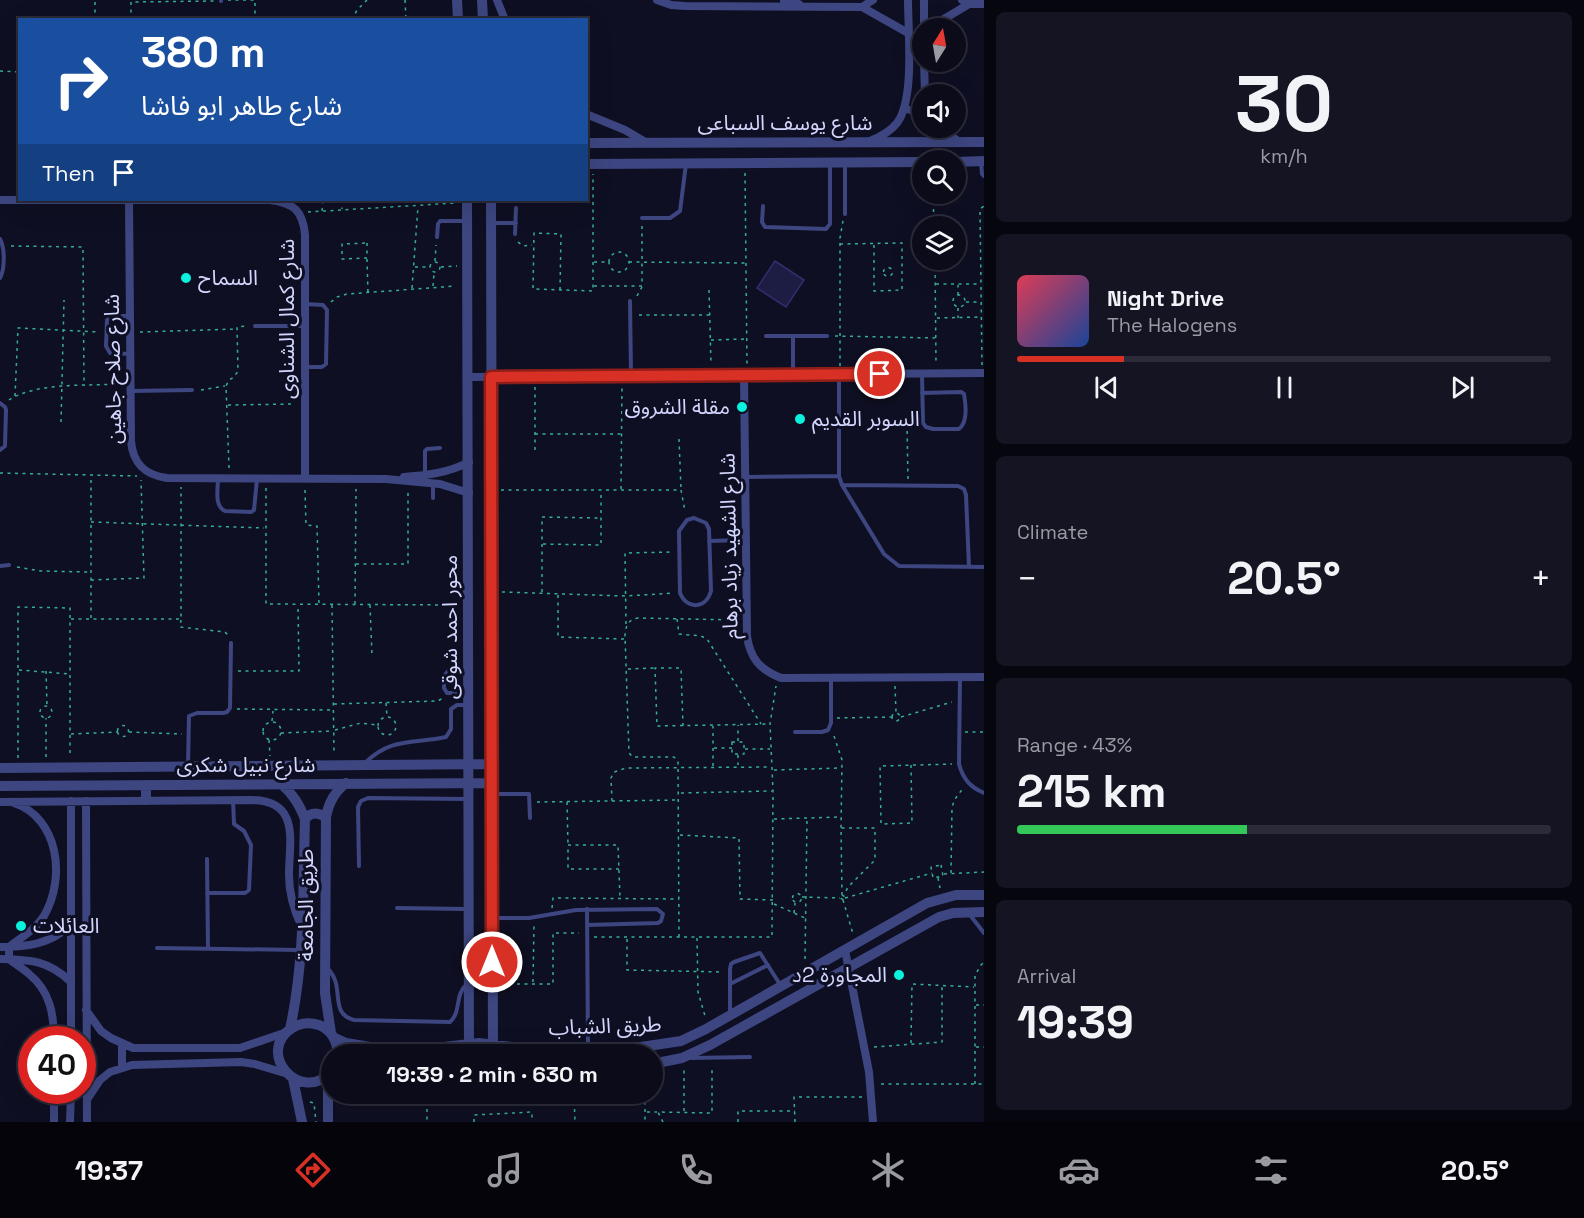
<!DOCTYPE html>
<meta charset="utf-8">
<style>
body{margin:0;font-family:"Space Grotesk","Noto Sans Arabic",sans-serif;background:#141423;color:#f1f3f6;height:100vh;display:flex;flex-direction:column;font-size:22px;white-space:nowrap}
*{box-sizing:border-box;margin:0}
p{font-size:20px;color:#9a9ba2}
.icon{flex:none;width:33px;height:33px;fill:none;stroke:currentColor;stroke-width:2;stroke-linecap:round;stroke-linejoin:round}
.map{position:relative;flex:1;overflow:hidden}
.side{display:flex;flex-direction:column;gap:12px;padding:12px;background:#06060e;width:600px}
.side>*{flex:none}
.top-card{position:absolute;left:18px;top:18px;width:570px;height:183px;border-radius:0px;box-shadow:0 6px 24px #0002,0 0 0 2px #2b2b39;background:#1a4fa0;color:#fff;overflow:hidden}
.needle{width:39px;rotate:11deg}
.controls{position:absolute;left:912px;top:18px;display:grid;gap:12px}
.controls a{display:grid;place-items:center;width:54px;height:54px;border-radius:50%;background:#0b0b1a;box-shadow:0 6px 24px #0002,0 0 0 2px #2b2b39;font-size:30px}
.speed{position:absolute;left:18px;top:1026px;display:flex;gap:12px;font-size:30px;font-weight:700;text-align:center}
.speed>*{display:grid;place-content:center;width:78px;height:78px;border-radius:50%;background:#0b0b1a;box-shadow:0 6px 24px #0002,0 0 0 2px #2b2b39;line-height:1}
.speed .limit{border:9px solid #d22;background:#fff;color:#111}
.pin{position:absolute;display:grid;place-items:center;width:51px;height:51px;color:#fff;margin:-26px;border:3px solid #fff;border-radius:50%;box-shadow:0 2px 6px #0007}
.me{position:absolute;width:66px;margin:-33px;rotate:0deg;stroke-linejoin:round;filter:drop-shadow(0 0 4px #0008)}
.turn{display:flex;align-items:center;gap:21px;height:126px;padding:0 24px;font-size:27px}
.turn .icon{width:78px;height:78px;stroke-width:2.5}
.turn b{display:block;font-size:42px;line-height:51px}
.then{display:flex;align-items:center;height:57px;padding:0 24px;background:#0003;gap:12px;font-size:22px}
.big{font-size:45px;font-weight:600;line-height:1.1}
.side .card{flex:1;display:flex;flex-direction:column;justify-content:center;gap:9px;min-width:0;padding:0 21px;border-radius:9px;background:#141423}
.side .dial{align-items:center;gap:0}
.dial b{font-size:78px;line-height:1}
.song{display:flex;align-items:center;gap:18px}
.cover{width:72px;height:72px;border-radius:9px;background:linear-gradient(135deg,hsl(350 70% 55%),hsl(220 70% 35%))}
.played{height:6px;border-radius:3px;background:linear-gradient(90deg,#d93025 20%,#2b2b39 20%)}
.keys{display:flex;justify-content:space-around;direction:ltr}
.heat{display:flex;justify-content:space-between;align-items:center;font-size:33px;direction:ltr}
.charge{height:9px;border-radius:4px;background:linear-gradient(90deg,#34c759 43%,#2b2b39 0)}
.trip{position:absolute;left:321px;top:1044px;width:342px;height:60px;border-radius:30px;background:#0b0b1a;box-shadow:0 6px 24px #0002,0 0 0 2px #2b2b39;font-weight:600;line-height:60px;text-align:center}
.menu{display:flex;height:96px;justify-content:space-around;align-items:center;background:#04040a;color:#9a9ba2}
.menu .icon{width:42px;height:42px}
.menu .current{color:#d93025}
.menu b{font-size:27px;color:#f1f3f6}
main{display:flex;flex:1;min-height:0}
.map>svg:first-child{display:block}
</style>
<main>
<div class="map">
<svg width="984" height="1122" viewBox="0 0 984 1122">
<rect width="100%" height="100%" fill="#0f0f23"/>
<path fill="#1d1c43" stroke="#312f6e" stroke-width="1.5" d="M775,261l29,19 -18,27 -29,-19z"/>
<g fill="none" stroke-linecap="round" stroke-linejoin="round">
<path stroke="#35af92" stroke-width="1.5" stroke-dasharray="3 4.5" stroke-linecap="butt" d="M228,0h27v20
M405,0l1,20
M55,19v1
M95,20v-20
M131,20v-18l83,-1
M352,20l5,-10 10,-10
M0,71l20,1
M745,173l2,193
M933,194l1,32
M342,200v9
M322,211l1,-11
M308,212l148,-9
M518,242l5,4 9,-1
M367,243v15l-25,1v-15z
M840,244l62,-1v47l-28,1v-47
M11,246l72,1 1,139
M609 262a10 10 0 1 1 20 0a10 10 0 1 1-20 0Z
M367,259l1,34
M935,260l1,104
M435,261l1,-16
M430 267a5 5 0 1 1 10 0a5 5 0 1 1-10 0Z
M594,262h13
M629,262l117,1
M415,267h14
M441,267l16,-1
M883.5 272a4.5 4.5 0 1 1 9 0a4.5 4.5 0 1 1-9 0Z
M936,284h43
M433,286l1,-13
M594,286h48v-61
M412,288l6,-82
M560,290l1,-56 -27,-1 -1,56 60,2v-117
M709,290l2,74
M958,295v-10
M953 301a6 6 0 1 1 12 0a6 6 0 1 1-12 0Z
M637,296l5,-9
M331,302l6,-5 10,-3 109,-8
M966,302h13
M958,308v10
M639,315h70
M937,318l43,-1
M140,332l97,-3
M835,336l100,2
M711,340l35,-1
M982,365l-2,-156 4,-3
M840,366v-128l3,-17
M201,390l24,-4
M15,396l3,-68 81,4
M9,400c27,-18 80,-14 112,-16
M228,405l67,-1
M61,422l3,-122
M535,434h86
M679,439l2,50
M535,450v-64
M229,468l-3,-82 3,-6 5,-3 4,-6 -1,-44 11,-1
M0,473l137,3
M908,479l-1,-53 9,-2
M266,488v116l191,1
M621,489l1,-103
M305,490l1,35 11,1 2,78
M501,490h180l4,21
M91,522l173,6
M543,544l58,1v-54
M356,564h52v-72
M17,567l24,4 49,1
M91,580l53,-2 -3,-98
M502,592l124,4 48,-3
M542,592v-75l59,1
M558,595v42l67,2
M355,604l1,-115
M332,605l2,149
M370,605l2,50
M91,618v-142
M71,619h110v-132
M677,619l2,15 22,2 6,3 54,85
M181,620l-1,7 45,5 4,4
M626,624l-1,-71 48,-1
M628,669l27,-1
M19,670l51,4
M46,671l1,34
M238,671h61l-1,-66
M895,686l1,26
M386,703l1,13
M334,704l104,-3 5,-3
M40 712a6 6 0 1 1 12 0a6 6 0 1 1-12 0Z
M237,709l97,1
M892 717a4 4 0 1 1 8 0a4 4 0 1 1-8 0Z
M901,717l51,-15
M378 726a9 9 0 1 1 18 0a9 9 0 1 1-18 0Z
M837,718l55,-1
M272,721l1,-10
M263 731a9 9 0 1 1 18 0a9 9 0 1 1-18 0Z
M117.5 731a5.5 5.5 0 1 1 11 0a5.5 5.5 0 1 1-11 0Z
M683,726l-2,-58h-26l2,58 113,-2
M335,730l26,-7 16,2
M129,732l53,2
M965,732h19
M281,733l52,-2
M71,734l47,-2
M834,736l8,24 -1,68
M269,740l1,16
M738,741v-16
M732,742h12v12h-12z
M714,748h18
M745,749h25
M738,755v10
M46,757v-39
M18,758v-151l52,1v149
M911,765l1,58 -31,1 -1,-58 72,-2
M713,766v-40
M774,770l67,-2
M681,793l91,-2
M612,801l-1,-23 3,-6 12,-4 145,-1
M537,802l142,-2
M567,802l1,43
M774,819l67,-2
M680,835l59,3 1,61 33,1
M941,865l2,11 -10,2 -2,-11z
M619,869h-51v-24h50l2,53
M951,873l1,-66 3,-8 9,-12
M944,874l40,-2
M938,878l2,10
M792.5 898a4.5 4.5 0 1 1 9 0a4.5 4.5 0 1 1-9 0Z
M842,895l-1,-67h34v32l-27,27 -4,8
M842,895l3,2 -1,3 -4,-2z
M802,897l38,1
M845,898l87,-25
M843,900l10,34
M774,904l31,14
M552,908l1,-10h3l123,1
M794,913l1,-10
M594,937h178l1,-146 -3,-67 6,-38
M679,937l-1,-176 -4,-4h-41l-4,-4 -4,-118c1,-10 3,-15 13,-17l99,2
M697,938l1,54 7,24
M627,939v31l96,2
M805,959l2,-141
M533,982l1,-58
M502,984h51v-51h26
M976,1005h8
M911,1043l1,-59 62,3
M874,1047l68,-5v-57
M976,1047h8
M881,1084h103
M975,1084v-108l5,-10 4,-4
M427,1094v28
M574,1094l1,28
M645,1094v28
M310,1102l4,1 2,19
M684,1111v-43
M647,1112h10
M474,1122v-7l58,-3v10
M663,1122l-5,-10 54,1v-47
M738,1122v-11h57
M795,1122l-1,-25h68"/>
<path stroke="#3d4680" stroke-width="4" d="M221,0v1
M981,162l1,12 2,2
M763,206l-1,16 3,5 61,2 4,-5v-61
M845,214v-51
M642,218h28l10,-7 6,-47
M492,223h24
M515,234l1,-26
M437,237l1,-13 2,-3h26
M0,239c5,9 5,30 0,39
M630,301l1,74
M129,316h-17l-5,4 -1,26 4,7 20,1
M255,326h49
M766,336h61
M793,336v38
M305,367h17l4,-3 1,-54 -4,-5 -17,-1
M922,374l1,49 3,4 7,2h26c9,-7 7,-24 5,-35l-3,-2 -39,1
M839,375v101l3,9 42,69 15,12 85,1
M131,391l61,-1
M0,403l5,4 1,3 -1,36 -5,4
M425,474v-23l2,-2 13,-1
M745,477l94,-1
M218,478c0,12 -4,28 7,33l26,1 3,-2 3,-31
M433,484v14
M842,485l116,1 6,3 2,6 3,72
M694,518l12,5 3,6 2,62c-5,18 -24,19 -31,2l-1,-62 8,-11z
M709,541l36,-1
M0,566l9,-1
M960,677l-1,87c4,15 11,23 25,29
M466,693h-19l-3,-5v-12l5,-6h17
M795,732h27l6,-2 3,-7v-45
M365,763c26,-26 48,-19 81,-26l5,-8v-20l6,-4h9
M188,766l1,-50 8,-3h26l4,-1 3,-4 1,-65
M494,794h35l1,24
M207,859l1,89
M359,866l-1,-59 3,-6 7,-3 98,1
M207,893h38l4,-3 2,-45 -7,-14 -10,-7 -1,-24
M397,908l69,1
M587,909l1,138
M970,915l14,18
M493,918h36l47,-8 81,-1 6,5 -2,7 -3,2 -71,2
M157,948l142,2
M328,969c18,18 0,44 26,51l96,2c12,-11 4,-27 17,-38
M730,984l38,-19
M730,1013v-44l1,-5 3,-2 26,-9 21,33
M691,1058l59,-1"/>
<path stroke="#3d4680" stroke-width="8" d="M497,0l8,20
M657,0l14,5 14,1 177,1 46,26
M784,0l15,4
M924,0v28
M962,0l7,4h15
M862,7l11,-7
M929,28l40,-24
M924,62l1,32
M905,108l11,4 6,-2
M586,114l39,16 22,13
M940,128l18,13
M870,141c10,-4 20,-9 27,-18 18,-23 11,-92 11,-123
M0,200h270c24,3 33,11 35,35v243
M129,200l2,241c2,23 14,34 36,37l219,1 54,5 29,9
M744,375l3,261c3,22 13,34 34,42l203,-1
M469,377l515,-4
M404,477c24,-2 44,-4 65,-15
M86,801l1,321
M0,802l252,-2c49,1 37,42 37,75 0,18 5,35 12,50
M14,803c45,15 52,75 30,113 -9,14 -22,21 -35,31v12c7,6 14,9 20,15 21,17 25,40 25,66
M0,947c28,0 50,-3 71,-22
M845,950l24,122 4,50
M0,959c31,1 48,1 71,23
M86,1010l15,21 10,7 22,10h107l47,-16
M71,1040v-239
M122,1067v-23
M54,1090v32
M88,1098l12,-18 10,-8 22,-7 109,-3 14,2 33,10
M70,1122l1,-32"/>
<path stroke="#3d4680" stroke-width="10" d="M457,0l1,20
M482,0l1,20
M586,143l398,-1
M956,162l28,-1
M586,164l336,-2
M467,200l2,854
M491,200l2,854
M0,768l492,-4
M281,784c12,10 18,20 24,35 -2,69 0,142 -15,210
M146,785v15
M0,786l492,-3
M305,819c7,-8 13,-6 21,-2
M331,1033l-6,-40 1,-176c3,-15 8,-24 20,-34
M335,1038l11,5 24,4h74l35,-4 33,4h129l40,-6 25,-12 221,-126 29,-8h28
M652,1064l30,-6 28,-13 229,-128 14,-4 31,-1
M332,1072c-33,33 -77,-20 -40,-44 8,-5 18,-6 27,-3 13,5 18,17 19,29
M328,1076v46
M293,1079l9,43"/>
</g>
<g fill="none" stroke-linecap="round" stroke-linejoin="round">
<defs>
<path id="route" d="M492,962l-1,-585 389,-3"/>
</defs>
<use href="#route" stroke="#8d1f18" stroke-width="15"/>
<use href="#route" stroke="#d93025" stroke-width="10"/>
</g>
<g fill="#0cf0de" stroke="#0f0f23" stroke-width="2">
<circle cx="186" cy="278" r="6"/>
<circle cx="742" cy="407" r="6"/>
<circle cx="800" cy="419" r="6"/>
<circle cx="21" cy="926" r="6"/>
<circle cx="899" cy="975" r="6"/>
</g>
<g text-anchor="middle" stroke-width="6" stroke-linejoin="round" paint-order="stroke">
<g font-size="21" fill="#d3d6fd" stroke="#0f0f23">
<text x="785" y="130">شارع يوسف السباعى</text>
<text transform="translate(287 319) rotate(-90)" y="7">شارع كمال الشناوى</text>
<text transform="translate(113 369) rotate(-91)" y="7">شارع صلاح جاهين</text>
<text transform="translate(729 546) rotate(-91)" y="7">شارع الشهيد زياد برهام</text>
<text transform="translate(450 627) rotate(-90)" y="7">محور احمد شوقى</text>
<text x="246" y="772">شارع نبيل شكرى</text>
<text transform="translate(306 905) rotate(-90)" y="7">طريق الجامعة</text>
<text transform="translate(605 1026) rotate(-2)" y="7">طريق الشباب</text>
</g>
<g font-size="21" fill="#d3d6fd" stroke="#0f0f23" text-anchor="start">
<text x="198" y="285">السماح</text>
<text x="730" y="414" text-anchor="end">مقلة الشروق</text>
<text x="812" y="426">السوبر القديم</text>
<text x="33" y="933">العائلات</text>
<text x="887" y="982" text-anchor="end">المجاورة 2د</text>
</g>
</g>
</svg>
<div class="controls">
<a><svg class="needle" viewBox="-14 -14 28 28"><path d="M0-13l5 13h-10z" fill="#e53935"/><path d="M0 13l5-13h-10z" fill="#9a9ba2"/></svg></a>
<a><svg class="icon" aria-label="sound" viewBox="0 0 24 24"><path d="M4 9h4l5-4v14l-5-4H4zM17 9q2 3 0 6"/></svg></a>
<a><svg class="icon" aria-label="search" viewBox="0 0 24 24"><circle cx="10" cy="10" r="6"/><path d="M15 15l6 6"/></svg></a>
<a><svg class="icon" aria-label="layers" viewBox="0 0 24 24"><path d="M12 4l9 5-9 5-9-5zM3 14l9 5 9-5"/></svg></a>
</div>
<div class="speed"><div class="limit">40</div></div>
<div class="pin" style="left:880px;top:374px;background:#d93025"><svg class="icon" aria-label="arrive" viewBox="0 0 24 24"><path d="M6 21V4h12l-3 4 3 4H6"/></svg></div>
<svg class="me" style="left:492px;top:962px" viewBox="-20 -20 40 40"><circle r="17" fill="#d93025" stroke="#fff" stroke-width="3"/><path d="M0-11L8 9 0 5-8 9z" fill="#fff"/></svg>
<div class="trip">19:39 · 2 min · 630 m</div>
<div class="top-card">
<div class="turn"><svg class="icon" aria-label="right" viewBox="0 0 24 24"><path d="M7 20v-9h11M14 6l5 5-5 5"/></svg><div><b>380 m</b>شارع طاهر ابو فاشا</div></div>
<div class="then">Then<svg class="icon" aria-label="arrive" viewBox="0 0 24 24"><path d="M6 21V4h12l-3 4 3 4H6"/></svg></div>
</div>
</div>
<section class="side">
<div class="card dial"><b>30</b><p>km/h</p></div>
<div class="card">
<div class="song"><i class="cover"></i><div><b>Night Drive</b><p>The Halogens</p></div></div>
<div class="played"></div>
<div class="keys"><svg class="icon" aria-label="previous" viewBox="0 0 24 24"><path d="M18 5L8 12l10 7zM5 5v14"/></svg><svg class="icon" aria-label="pause" viewBox="0 0 24 24"><path d="M8 5v14M16 5v14"/></svg><svg class="icon" aria-label="next" viewBox="0 0 24 24"><path d="M6 5l10 7-10 7zM19 5v14"/></svg></div>
</div>
<div class="card"><p>Climate</p>
<div class="heat"><a>−</a><b class="big">20.5°</b><a>+</a></div>
</div>
<div class="card"><p>Range · 43%</p><b class="big">215 km</b><div class="charge"></div></div>
<div class="card"><p>Arrival</p><b class="big">19:39</b></div>
</section>
</main>
<nav class="menu">
<b>19:37</b>
<svg class="icon current" aria-label="directions" viewBox="0 0 24 24"><path d="M12 3l9 9-9 9-9-9zM9 14v-3h6M13 9l2 2-2 2"/></svg>
<svg class="icon" aria-label="music" viewBox="0 0 24 24"><path d="M9 18V5l10-2v13"/><circle cx="6" cy="18" r="3"/><circle cx="16" cy="16" r="3"/></svg>
<svg class="icon" aria-label="phone" viewBox="0 0 24 24"><path d="M5 4h4l2 5-3 2q2 4 5 5l2-3 5 2v4C11 20 4 13 5 4z"/></svg>
<svg class="icon" aria-label="climate" viewBox="0 0 24 24"><path d="M12 3v18M4 7l16 10M4 17L20 7"/></svg>
<svg class="icon" aria-label="car" viewBox="0 0 24 24"><path d="M5 17H2v-5l4-1 3-4h7l3 4 3 1v5h-3M9 17h6M6 11h13"/><circle cx="7" cy="17" r="2"/><circle cx="17" cy="17" r="2"/></svg>
<svg class="icon" aria-label="filters" viewBox="0 0 24 24"><path d="M4 7h16M4 17h16"/><circle cx="9" cy="7" r="2"/><circle cx="15" cy="17" r="2"/></svg>
<b>20.5°</b>
</nav>
